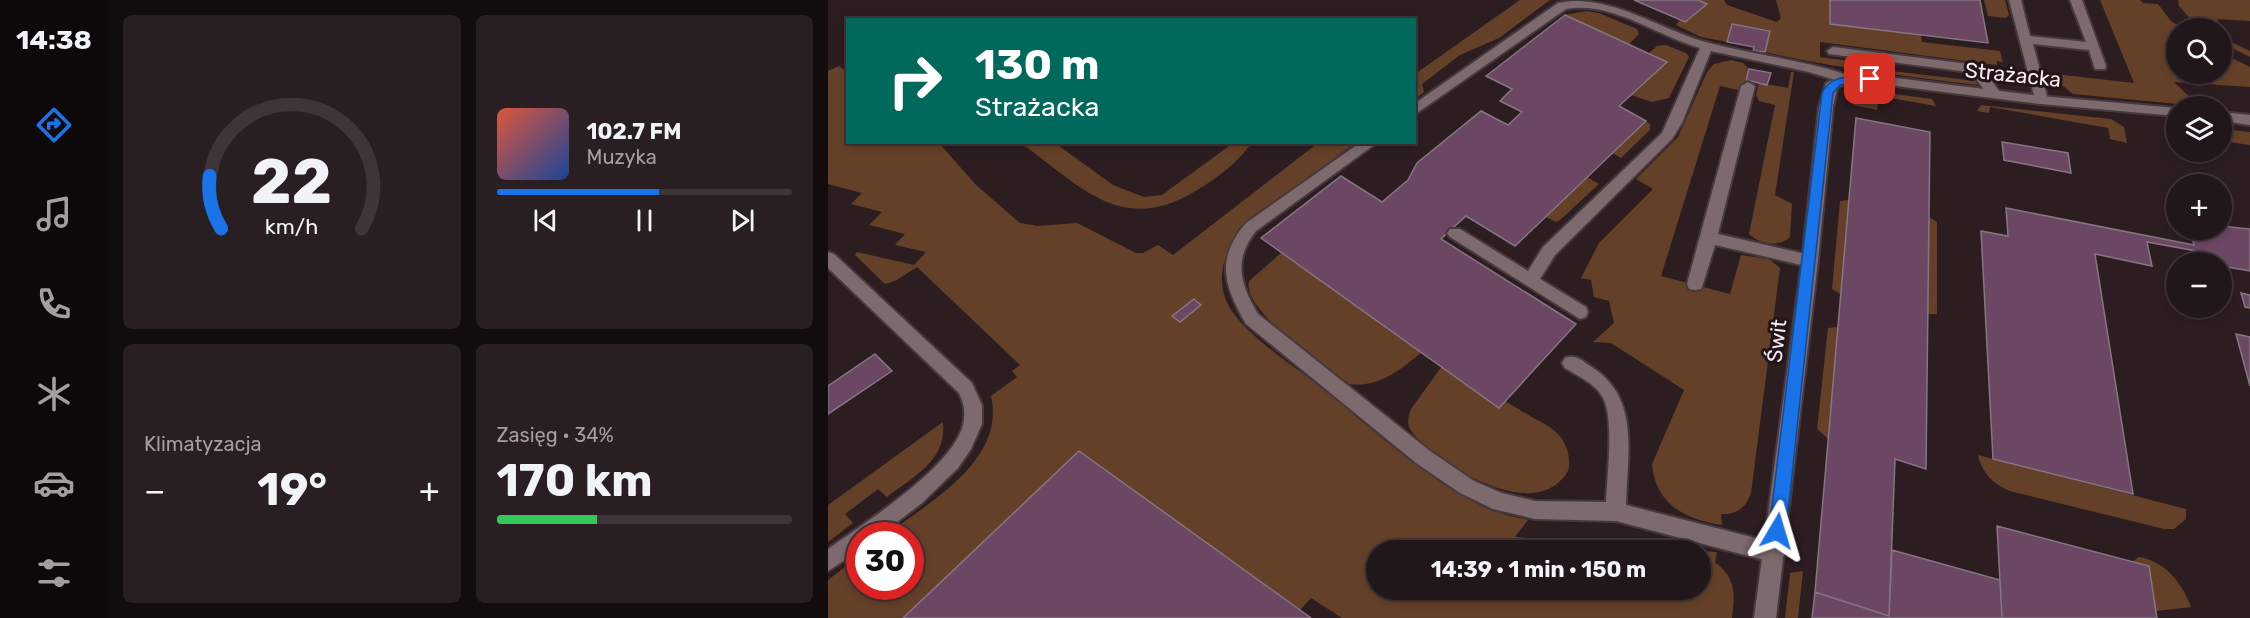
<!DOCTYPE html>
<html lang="pl">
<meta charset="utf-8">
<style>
body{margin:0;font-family:Rubik,sans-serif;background:#291f22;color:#f1f3f6;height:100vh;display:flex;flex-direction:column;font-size:22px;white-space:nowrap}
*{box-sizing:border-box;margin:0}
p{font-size:20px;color:#a29fa2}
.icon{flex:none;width:33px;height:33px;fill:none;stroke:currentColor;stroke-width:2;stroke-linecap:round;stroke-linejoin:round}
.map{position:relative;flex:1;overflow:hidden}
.drawer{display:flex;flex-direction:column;gap:15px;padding:15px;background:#120c0e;width:720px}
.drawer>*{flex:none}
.hud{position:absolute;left:18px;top:18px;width:570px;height:126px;border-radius:0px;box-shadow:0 3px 9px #0003,0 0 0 2px #3e3538;background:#00695c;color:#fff;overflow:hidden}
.tools{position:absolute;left:1338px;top:18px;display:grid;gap:12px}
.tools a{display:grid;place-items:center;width:66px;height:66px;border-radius:50%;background:#211619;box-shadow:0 3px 9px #0003,0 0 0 2px #3e3538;font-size:30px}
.speed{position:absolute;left:18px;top:522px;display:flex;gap:12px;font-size:30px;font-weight:700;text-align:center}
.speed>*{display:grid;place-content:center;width:78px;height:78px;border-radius:50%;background:#211619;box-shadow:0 3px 9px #0003,0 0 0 2px #3e3538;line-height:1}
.speed .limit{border:9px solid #d22;background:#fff;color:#111}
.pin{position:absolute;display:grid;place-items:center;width:51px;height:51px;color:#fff;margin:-26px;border-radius:12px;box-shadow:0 3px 9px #0006}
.me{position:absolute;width:66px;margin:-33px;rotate:7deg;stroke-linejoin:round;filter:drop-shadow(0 0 4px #0008)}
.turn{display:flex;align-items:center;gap:21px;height:126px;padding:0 30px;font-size:27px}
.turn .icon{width:78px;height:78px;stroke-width:2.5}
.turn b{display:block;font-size:42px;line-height:51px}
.big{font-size:45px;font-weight:700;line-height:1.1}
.drawer .card{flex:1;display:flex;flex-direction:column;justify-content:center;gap:9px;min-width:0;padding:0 21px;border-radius:9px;background:#291f22}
.drawer .dial{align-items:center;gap:0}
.dial svg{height:156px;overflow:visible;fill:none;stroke:#3e3538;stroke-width:7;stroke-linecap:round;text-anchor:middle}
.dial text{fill:#f1f3f6;stroke:none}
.song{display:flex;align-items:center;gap:18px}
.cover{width:72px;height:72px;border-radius:9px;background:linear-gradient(135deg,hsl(10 70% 55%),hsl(220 70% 35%))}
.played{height:6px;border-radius:3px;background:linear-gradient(90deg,#1a73e8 55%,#3e3538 55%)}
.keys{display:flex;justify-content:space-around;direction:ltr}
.heat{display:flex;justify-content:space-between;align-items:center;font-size:33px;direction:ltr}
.charge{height:9px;border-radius:4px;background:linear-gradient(90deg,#34c759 34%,#3e3538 0)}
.drawer .tiles{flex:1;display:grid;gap:15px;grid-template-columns:repeat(2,1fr)}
.trip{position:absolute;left:538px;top:540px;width:345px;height:60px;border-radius:30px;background:#211619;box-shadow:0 3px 9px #0003,0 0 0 2px #3e3538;font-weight:700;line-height:60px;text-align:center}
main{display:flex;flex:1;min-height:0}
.tab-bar{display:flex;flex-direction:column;width:108px;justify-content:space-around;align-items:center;background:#0d090a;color:#a29fa2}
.tab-bar .icon{width:42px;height:42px}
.tab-bar .current{color:#1a73e8}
.tab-bar b{font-size:27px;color:#f1f3f6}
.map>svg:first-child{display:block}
</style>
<main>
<nav class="tab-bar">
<b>14:38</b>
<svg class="icon current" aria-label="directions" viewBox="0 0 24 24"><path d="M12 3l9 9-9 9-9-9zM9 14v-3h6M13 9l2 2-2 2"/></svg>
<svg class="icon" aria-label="music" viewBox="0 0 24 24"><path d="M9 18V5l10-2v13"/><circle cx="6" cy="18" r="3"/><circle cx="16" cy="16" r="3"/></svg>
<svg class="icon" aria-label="phone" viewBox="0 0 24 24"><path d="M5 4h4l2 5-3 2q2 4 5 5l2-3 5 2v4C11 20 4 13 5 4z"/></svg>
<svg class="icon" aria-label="climate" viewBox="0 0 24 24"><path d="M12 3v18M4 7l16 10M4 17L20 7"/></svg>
<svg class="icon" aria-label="car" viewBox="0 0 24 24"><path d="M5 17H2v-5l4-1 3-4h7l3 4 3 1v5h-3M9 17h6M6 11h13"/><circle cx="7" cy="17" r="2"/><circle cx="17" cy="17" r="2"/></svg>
<svg class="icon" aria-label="filters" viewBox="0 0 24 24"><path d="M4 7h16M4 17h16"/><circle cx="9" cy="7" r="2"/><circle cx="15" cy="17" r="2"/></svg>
</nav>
<section class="drawer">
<div class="tiles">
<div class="card dial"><svg viewBox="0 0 100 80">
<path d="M14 69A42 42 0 1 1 86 69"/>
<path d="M14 69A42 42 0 0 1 8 42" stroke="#1a73e8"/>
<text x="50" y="56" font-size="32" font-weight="700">22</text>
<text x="50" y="72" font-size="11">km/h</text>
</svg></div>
<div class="card">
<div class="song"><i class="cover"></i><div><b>102.7 FM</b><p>Muzyka</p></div></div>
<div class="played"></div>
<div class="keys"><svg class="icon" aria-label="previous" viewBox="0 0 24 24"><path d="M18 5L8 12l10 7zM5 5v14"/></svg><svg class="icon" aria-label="pause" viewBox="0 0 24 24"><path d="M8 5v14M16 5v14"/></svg><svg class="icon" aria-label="next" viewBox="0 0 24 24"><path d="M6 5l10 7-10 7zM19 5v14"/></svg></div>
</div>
<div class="card"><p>Klimatyzacja</p>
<div class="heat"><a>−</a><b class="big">19°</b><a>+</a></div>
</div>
<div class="card"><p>Zasięg · 34%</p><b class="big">170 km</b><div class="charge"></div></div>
</div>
</section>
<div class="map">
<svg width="1422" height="618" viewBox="0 0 1422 618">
<rect width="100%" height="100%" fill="#2c1d21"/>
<path fill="#654028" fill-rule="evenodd" d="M692,0h30l-51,38 -39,17 -38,29 2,8 -9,7v-25z
M870,0h26l3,5 50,17 4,-4 -5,-18h54v24l91,11 1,7 78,9 3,11 -6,-1v4l-177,-23v15l45,6 1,5 102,12 -1,-6h5l7,8 -2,3c-72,-9 -142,-17 -212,-33l5,-22 -38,-6 -5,18 -26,-5 -25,-12 4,-5 5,2 21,-18z
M1156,0h21l4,15 -3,3 -18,-2z
M1272,0h40l3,3 15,1 13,17 11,7h-6v46h46v-21l28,14v20l-76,-5 25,24 -126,-12 -21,-17h4l-1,-3 79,9z
M1350,0h72v21l-33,-2 12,22 21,10v6l-28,-14v-15h-24l-19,-22z
M758,11l13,2 38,16 2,5 -10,10 -64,-29z
M838,45l20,8 3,4 -20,41 -17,4 -21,-7 36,-33 -18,-9 8,-7z
M903,60l12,3 6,6 -6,17 -5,4 -18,-4 -59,190 69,18 11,-39 28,4 11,9 -29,225c-5,15 -15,22 -30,21l1,11c-36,-5 -67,-21 -70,-61l32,-74 -73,-47 -18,-1 21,-19 -5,-22 -15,-4 -3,-17 -10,-2 18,-35 54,-54 -17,-10 42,-42 29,-65 7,-8z
M11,66l8,6 1,70 91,1 37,42 44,38 17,3 40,-3 59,30h7l15,-8 15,10 145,-112h37l-103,76c-22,22 -38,50 -26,81 11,30 71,68 97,89 50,40 99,87 157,116 16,8 31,11 48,15l-13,17 202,15 -2,10c21,16 20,32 17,56h-390l-31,-20 -11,12 -221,-159 -176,167h-75v-38l31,-24 1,30h50v-50l-24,-1c43,-33 120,-74 105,-139l26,-19 -5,-6 8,-6 -103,-98 -22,14 -10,3 -30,-29 2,-3 57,13 12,-13 -31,-7 10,-11 -36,-9 13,-13 -31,-8 11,-11 -34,-9v-113zM549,550h324v40h-324z
M963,72h3l-19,123 17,9 -2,33c-11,11 -31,7 -41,-3l26,-129 -16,-4 -3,-6 3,-12 29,5z
M1036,90l68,9 4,7 -57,-10 -2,14 -24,-5 3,-10z
M1153,105l130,14 13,8 3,16 -17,-4 -2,-11 -118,-21 -1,6 -12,-2z
M818,121l4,3v6l-29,28 -9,-5z
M1394,129l28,3v13l-28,-4z
M193,143h34l58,42 31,12 18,-2 71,-52 18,1c-14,19 -33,33 -52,45 -77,48 -116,-1 -178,-46z
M759,177l12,7 -39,36 -4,2 -10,-5z
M1021,200l-8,95 -9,-6 8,-88z
M1101,217l8,5v92h-9z
M453,253l141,99c-22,18 -43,36 -73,32 -24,-19 -107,-72 -100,-103z
M1010,327l-10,112 -11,-10 11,-101z
M614,366c30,16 59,32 88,50 9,5 20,10 27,17 9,9 13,21 12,34 -1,6 -5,10 -10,15 -33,31 -105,-10 -132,-35 -6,-6 -15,-13 -18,-20 -2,-7 0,-12 2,-18z
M115,422c4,39 -29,54 -56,75l-9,-8 -33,25 8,9 -25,19v-37z
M1150,455l208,54v10l-12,10h-10l-154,-38c-17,-7 -28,-18 -32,-36z
M1311,557c26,4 44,27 52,50l-35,4 -7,-45 -17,-4z
M975,571l-5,47h-13l5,-45z"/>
<path fill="#6b4763" stroke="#857681" stroke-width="1.5" d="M806,0h64l9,4 -22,18z
M1002,0h150l8,43 -158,-19z
M737,15l102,47 -48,44 27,15 -131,125 -49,-30 -25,23 135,85 -77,84 -238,-170 80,-62 41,26 26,-22 9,-17 64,-52 27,14 14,-13 -22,-11 12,-12 -26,-13z
M904,24l38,7 -5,21 -12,-1 1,-4 -27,-5z
M921,69l22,4 -4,12 -21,-5z
M1028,118l74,14 -4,337 -31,-10 -6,157 -74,-24z
M1174,142l66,11 3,20 -67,-13z
M1178,208l188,37 -4,-15h32v-4l28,3v42l-28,-5v-4h-23l-3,-11 -49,-9 5,24 -57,-12 38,240 -140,-35 -12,-228 27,5z
M1413,293l9,2v13l-5,-1z
M366,299l7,6 -21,17 -8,-6z
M1408,334l14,3v49z
M47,354l17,17 -64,43v-28z
M251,451l221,159 11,8h-408z
M1169,526l152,40 8,52h-155z
M1064,550l108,30 2,38h-190l3,-26 74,24z"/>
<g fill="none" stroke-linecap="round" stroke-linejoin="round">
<defs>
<path id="service" d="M1181,0h12l9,36 56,6 -16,-42h12l24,66 -1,3h-10l-6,-19 -56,-6 15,56 -7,4 -5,-1z
M744,1c47,-1 87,27 130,40 49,14 100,18 148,35l1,3 -6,4 -36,-11 -98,-21 -29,72 -10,16 -117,116 -15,24 46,28 2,5 -2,5 -6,2 -130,-82 -3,-4 3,-4h10l68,42 15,-24 119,-114 38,-85c-44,-12 -87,-47 -134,-39l-152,106v-11l144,-101z
M1005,47l136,17 18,10 14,20 -2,3h-10l-12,-17 -16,-9 -132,-17 -2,-3z
M920,82l7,4 -37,148 92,21 6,2 2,4 -2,4 -6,2 -95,-22 -12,39 -2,5 -6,1 -6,-1 -2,-5 54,-198z
M533,142h17l-122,89c-23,29 -16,53 2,83l172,137 44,30 28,12 33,8 71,1c1,-25 8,-79 -2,-102 -6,-15 -26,-24 -39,-32l-3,-5 3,-5c10,-4 17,2 25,8 51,31 37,87 36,139l149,38 7,3 3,7 -3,7 -7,3 -159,-42 -81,-2 -42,-10 -33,-16 -44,-30 -170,-139c-22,-38 -31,-65 0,-101z
M0,252l6,2 138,129 10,22v19l-11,25 -13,19 -36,35 -43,33h-19v14l-32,21v-22c35,-25 125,-82 135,-124 3,-11 1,-22 -4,-32l-131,-125z"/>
<path id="minor" d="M1017,75l35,1 161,20 135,12v8l-135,-12 -161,-20 -33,-1 -10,5 -4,19 -15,154 -42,357h-22l48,-357 17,-154 7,-24z
M1394,112l28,3v10l-28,-4z"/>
</defs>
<use href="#service" stroke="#46393d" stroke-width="4"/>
<use href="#minor" stroke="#46393d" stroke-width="4"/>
<use href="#service" fill="#7d6a6f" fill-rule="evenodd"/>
<use href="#minor" fill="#7d6a6f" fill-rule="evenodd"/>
</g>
<path fill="#1a73e8" stroke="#114b97" stroke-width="1.5" d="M1042,76l5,3 -1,2 -34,4 -7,8 -47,438 -3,5 -6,3 -5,-3 -3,-5 53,-438c9,-19 29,-16 48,-17z"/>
<g text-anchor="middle" stroke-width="6" stroke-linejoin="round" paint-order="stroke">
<g font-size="21" fill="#f6ebee" stroke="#221418">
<text transform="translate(1185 75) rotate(6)" y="7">Strażacka</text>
<text transform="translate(949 341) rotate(-83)" y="7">Świt</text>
</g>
</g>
</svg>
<div class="tools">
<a><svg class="icon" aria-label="search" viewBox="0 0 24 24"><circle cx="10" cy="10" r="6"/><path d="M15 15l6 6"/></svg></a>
<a><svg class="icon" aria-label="layers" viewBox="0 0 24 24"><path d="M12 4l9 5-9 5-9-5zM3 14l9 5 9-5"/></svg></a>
<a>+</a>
<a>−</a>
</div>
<div class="speed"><div class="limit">30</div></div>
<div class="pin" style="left:1042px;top:79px;background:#d93025"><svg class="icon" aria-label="arrive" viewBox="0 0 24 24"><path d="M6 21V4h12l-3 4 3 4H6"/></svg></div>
<svg class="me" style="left:949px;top:531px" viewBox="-20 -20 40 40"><path d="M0-17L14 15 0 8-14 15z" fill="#1a73e8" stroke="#fff" stroke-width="4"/></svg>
<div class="trip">14:39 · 1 min · 150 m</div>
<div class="hud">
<div class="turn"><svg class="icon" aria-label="right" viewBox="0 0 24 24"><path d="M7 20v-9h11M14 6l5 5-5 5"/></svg><div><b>130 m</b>Strażacka</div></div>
</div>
</div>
</main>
